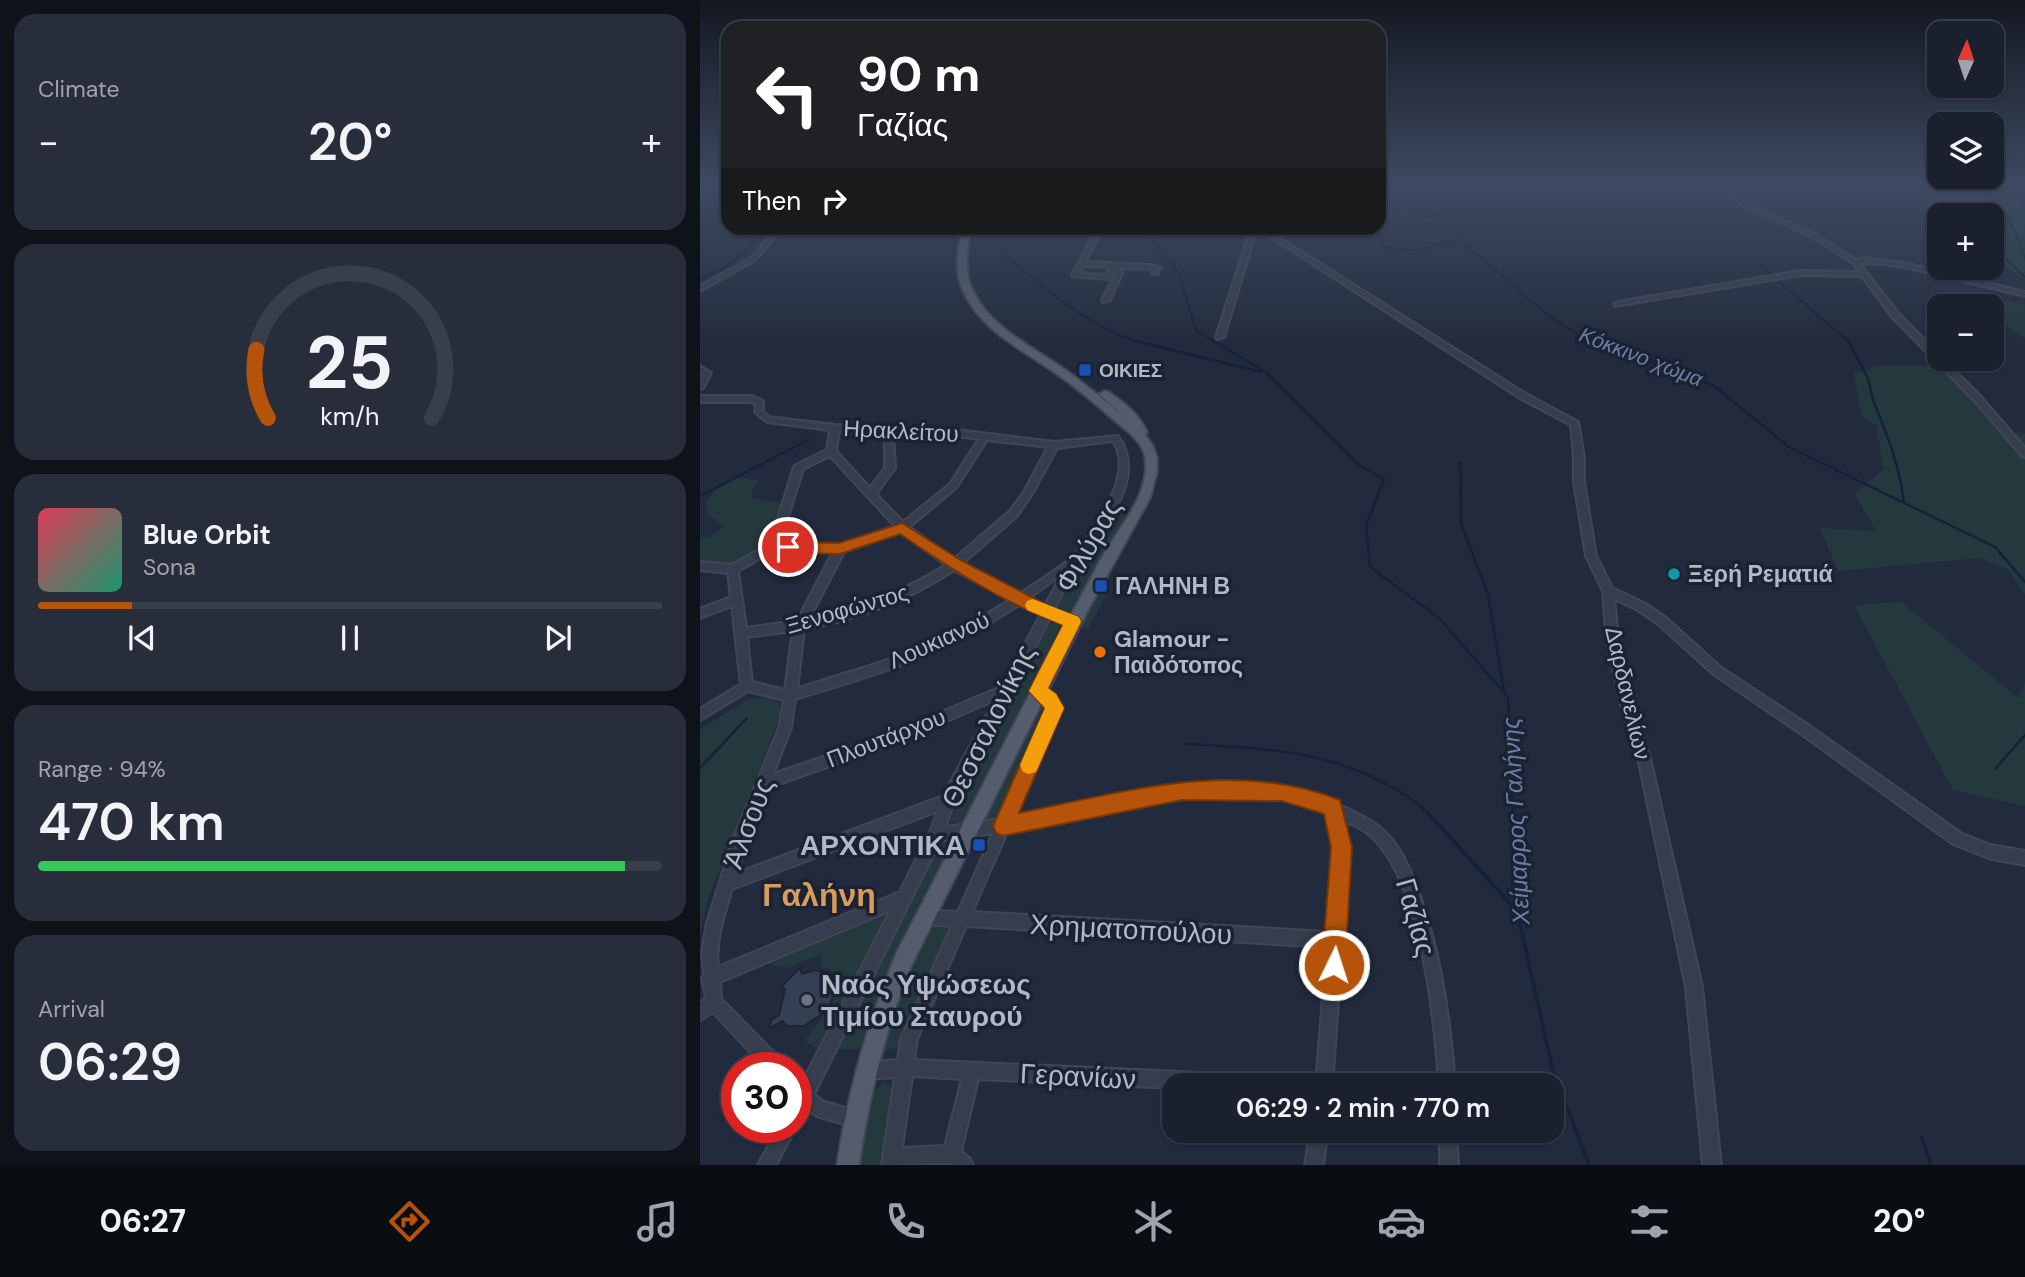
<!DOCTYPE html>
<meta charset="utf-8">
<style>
body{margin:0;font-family:"DM Sans",sans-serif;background:#272d3a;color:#f1f3f6;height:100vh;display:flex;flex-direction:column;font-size:26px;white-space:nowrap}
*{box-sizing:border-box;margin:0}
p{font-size:23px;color:#9fa3aa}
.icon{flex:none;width:38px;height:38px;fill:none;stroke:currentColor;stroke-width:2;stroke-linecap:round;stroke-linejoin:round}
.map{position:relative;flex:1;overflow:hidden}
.drawer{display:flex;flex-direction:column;gap:14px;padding:14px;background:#0e1219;width:700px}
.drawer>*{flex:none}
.hud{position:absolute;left:21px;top:21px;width:665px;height:214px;border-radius:21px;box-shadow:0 2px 5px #0004,0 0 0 2px #383e4a;background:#202124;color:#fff;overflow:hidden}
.needle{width:46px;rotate:3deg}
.buttons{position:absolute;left:1227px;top:21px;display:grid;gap:14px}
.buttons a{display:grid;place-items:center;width:77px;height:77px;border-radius:14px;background:#1a202e;box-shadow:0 2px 5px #0004,0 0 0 2px #383e4a;font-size:35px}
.speed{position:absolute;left:21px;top:1052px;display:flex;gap:14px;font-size:35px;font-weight:700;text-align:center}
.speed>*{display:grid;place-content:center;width:91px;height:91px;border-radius:50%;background:#1a202e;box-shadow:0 2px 5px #0004,0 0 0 2px #383e4a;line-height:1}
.speed .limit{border:10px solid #d22;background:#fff;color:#111}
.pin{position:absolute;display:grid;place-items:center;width:60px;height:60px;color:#fff;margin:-30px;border:4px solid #fff;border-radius:50%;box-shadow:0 2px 7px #0007}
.me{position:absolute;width:77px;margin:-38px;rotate:4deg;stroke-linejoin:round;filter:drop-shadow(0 0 5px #0008)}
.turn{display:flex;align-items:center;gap:24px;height:147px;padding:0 21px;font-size:32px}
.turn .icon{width:91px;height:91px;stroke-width:2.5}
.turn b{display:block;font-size:49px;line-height:60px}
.then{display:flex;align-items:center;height:66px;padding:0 21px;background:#0003;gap:14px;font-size:26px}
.big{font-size:52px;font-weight:600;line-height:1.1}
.drawer .card{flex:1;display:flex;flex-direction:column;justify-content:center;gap:10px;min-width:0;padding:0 24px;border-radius:21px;background:#272d3a}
.drawer .dial{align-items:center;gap:0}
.dial svg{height:182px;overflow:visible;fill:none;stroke:#383e4a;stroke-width:7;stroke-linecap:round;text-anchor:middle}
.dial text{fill:#f1f3f6;stroke:none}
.song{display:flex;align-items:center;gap:21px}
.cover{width:84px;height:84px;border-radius:10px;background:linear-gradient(135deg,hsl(350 70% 55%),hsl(160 70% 35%))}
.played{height:7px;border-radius:4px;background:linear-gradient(90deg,#b45309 15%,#383e4a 15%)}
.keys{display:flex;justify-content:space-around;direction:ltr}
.heat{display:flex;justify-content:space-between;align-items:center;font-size:38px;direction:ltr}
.charge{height:10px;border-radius:5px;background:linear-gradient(90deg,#34c759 94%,#383e4a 0)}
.trip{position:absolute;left:462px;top:1073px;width:402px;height:70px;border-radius:21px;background:#1a202e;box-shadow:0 2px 5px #0004,0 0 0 2px #383e4a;font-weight:600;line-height:70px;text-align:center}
.menu{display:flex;height:112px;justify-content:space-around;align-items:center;background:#0a0d12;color:#9fa3aa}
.menu .icon{width:49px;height:49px}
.menu .active{color:#b45309}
.menu b{font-size:32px;color:#f1f3f6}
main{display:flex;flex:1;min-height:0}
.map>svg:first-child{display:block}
</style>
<main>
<section class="drawer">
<div class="card"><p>Climate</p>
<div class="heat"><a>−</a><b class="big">20°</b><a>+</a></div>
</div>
<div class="card dial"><svg viewBox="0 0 100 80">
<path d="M14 69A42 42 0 1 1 86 69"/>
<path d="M14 69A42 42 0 0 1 9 39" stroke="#b45309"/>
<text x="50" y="56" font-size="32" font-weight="700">25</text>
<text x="50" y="72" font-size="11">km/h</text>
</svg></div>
<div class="card">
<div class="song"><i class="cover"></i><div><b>Blue Orbit</b><p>Sona</p></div></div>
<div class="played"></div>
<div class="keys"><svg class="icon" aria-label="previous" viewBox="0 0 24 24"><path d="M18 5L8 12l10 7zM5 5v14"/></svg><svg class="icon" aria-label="pause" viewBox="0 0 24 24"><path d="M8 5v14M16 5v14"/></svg><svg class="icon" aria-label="next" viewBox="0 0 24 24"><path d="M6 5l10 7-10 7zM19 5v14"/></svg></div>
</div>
<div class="card"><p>Range · 94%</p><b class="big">470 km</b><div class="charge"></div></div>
<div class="card"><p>Arrival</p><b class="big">06:29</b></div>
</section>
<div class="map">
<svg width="1325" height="1165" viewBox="0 0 1325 1165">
<rect width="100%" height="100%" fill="#222b3d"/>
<path fill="#24393e" d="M1209,184h104l12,26v69l-32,-22 -1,-42c-21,0 -52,6 -70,-6 -8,-5 -10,-16 -13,-25z
M1307,300l18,5v33l-11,-6 -17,-17z
M1181,365l58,1 67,66 19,1v161l-17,-24 -29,-12 -141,13 -18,-43 56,3 -21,-37 28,-24 -6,-44 -16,-11 -7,-42z
M38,478l21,2 -7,9 -1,9 34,6 -7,34 -47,32 -31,-5v-28l8,1 16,-11 -16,-13 -2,-11 9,-13z
M414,513l14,2 -59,99 -12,-4 21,-44z
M411,567l-5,28 -18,34 -10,-2z
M1201,602l117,96 7,-16v124l-72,-16 -99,-185z
M354,622l7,3 1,4 -95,193 -18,1 98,-196z
M69,698l10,5 2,7 -4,13 -68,174 -9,35v-202l48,-31z
M345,700l6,10 -50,110 -19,1 57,-119z
M250,838l4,10 -91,201h-30l103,-205 5,-5z
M182,913l4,3 -69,133 -12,-9c16,-21 34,-39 31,-67l-14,-7 -1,-12 -33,14 -19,-3z
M236,921l11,2 2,9 -3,12 -46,104 -20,2c12,-37 29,-102 56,-129z
M184,1082l7,2 2,11 -12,70h-23l11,-64 5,-10z"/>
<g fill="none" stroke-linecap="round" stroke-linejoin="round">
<path stroke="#15213b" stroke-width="2" d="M710,184l13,32c17,3 27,-11 44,-3l-2,14 -7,13c48,32 82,81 138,102
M1219,184l-3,4 9,19 21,8
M1274,184c28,18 41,44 51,75
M679,186l12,17 32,13
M673,228l5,4 6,16 34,2 39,-10
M0,232l8,-6 20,-28
M447,234l31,38 18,58 19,12
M1292,241v4l33,32
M305,248l1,-16
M305,255c38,32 85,73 133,87
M1061,266l88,76
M0,279l28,-13 41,-38"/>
<path stroke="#15213b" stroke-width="2.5" d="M432,340l130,32
M512,340l55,33 92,92 25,14 -18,47 4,41 69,51 69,79 5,118
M891,340l122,45 76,62 206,100 30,35
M1148,340c7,13 14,26 20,39 3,8 3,18 7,26 13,32 25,62 29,98
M760,463l1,61 27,70 16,97
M0,496l108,-56
M486,744c71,4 136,5 200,40 17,9 31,17 44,31
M0,768l47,-50
M1295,769l30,-34"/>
<path stroke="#15213b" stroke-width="3.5" d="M728,813l88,97
M813,813l4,98 36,160 36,94
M1222,1138l9,27"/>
</g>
<path fill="#343f53" stroke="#1d2534" stroke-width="2" d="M100,968l2,6 13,-4 15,3 6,13 -6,19 -8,9 -18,12h-17l-5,-5 -12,7 1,-8 8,-5 6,-26 -4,-2z"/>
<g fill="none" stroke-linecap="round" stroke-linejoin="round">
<defs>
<path id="minor" d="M1024,184h6l14,18 69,31 43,27 10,-2 43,6 116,28v4l-116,-28 -24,-4 -26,-1 40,51 40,41v4h4l38,38 44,51v9l-3,-1 -47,-55 -82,-83 -31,-42 -61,-1 -186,31 -1,-2 4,-2 183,-31 58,1 -6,-9 -44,-28 -69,-31z
M77,228h6l-28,32 -55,31v-5l51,-28z
M397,228h6l-18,34 67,3 8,3 -3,6h-4l-1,-5 -35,-1 -7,10 -2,1 -35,-3 -1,-1zM383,266l27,1 -4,8 -27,-2z
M551,228h13l262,166 52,28 6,35v25l12,74 16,32 32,15 21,14 55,50 88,58 154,109 29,11 34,6v14l-34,-6 -38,-15 -153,-111 -88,-60 -55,-50 -21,-14 -22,-10 5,46 16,67 15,46 52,229 19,178h-18l-17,-178 -48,-229 -15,-46 -16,-67 -4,-54 -17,-35 -12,-74v-25l-3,-32 -51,-27 -263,-170 -33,109 -7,2 -1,-2z
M418,270l5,1 -13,29 -7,2 -1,-2z
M0,366l11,7 -8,15 -3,1v-11l3,-4 -3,-2z
M0,396h53l10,5v10l6,6 66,8 122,5 97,12 64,-6c31,43 -16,91 -39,126 -9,15 -17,32 -25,48l23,9 1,3 -1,3 -4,1 -23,-8 -96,185 -9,24 55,-8 49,-111c-4,-7 -13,-9 -17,-17l2,-4 4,-1 16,9 7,13 -47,108c107,-22 229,-59 332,-8 21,10 36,17 50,37 10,14 17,32 23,48 22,61 31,127 36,192h-16c-4,-65 -18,-211 -73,-253 -7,-5 -16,-8 -24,-12l7,27 -17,238h-16l11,-138 -361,-21 -49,113 -3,21 377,17 6,2 2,6h-125v3l-196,-9 -17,72 9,8 3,6h-22l-2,-2 -67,2 13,-88 -31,2 -6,-2 -2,-6 2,-6 6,-2 34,-3 3,-21 51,-113 -26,-2 -5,-2 -2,-5 2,-5 5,-2 32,2 35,-79 -53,8 -126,253 8,7 39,12 2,6 -2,6 -6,2 -38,-11 -11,-7 -4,9 -6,2v-39l6,2 89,-173 -171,72 1,17 62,63 2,6h-20l-52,-56 -13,8v-17l6,-5 -4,-20 2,-3 -2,-23 5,-29 27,-86 45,-109 5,-28 -36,-9 -48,29v-11l41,-25 -9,-78 -32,12v-9l31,-12 -3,-24 -28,-3v-8l32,3 38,-21 24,-77 2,-2 31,-15 3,-20 -63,-8 -12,-10 1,-8 -5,-2h-51zM139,431l46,2v35l-15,20 -34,-37zM193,433l64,3 22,3 -29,45 -47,38 -27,-28 19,-26zM287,440l61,7 -24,45 -14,19 -56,48 -45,-32 47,-39zM413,441c20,30 -10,74 -28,98 -4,6 -8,13 -13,18 -14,13 -37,26 -53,37l-57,-30 55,-48 15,-22 25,-46zM130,456l65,70 -55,19 -60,-2 23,-74zM201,532l45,33c-43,27 -87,44 -137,54l35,-67zM75,550l58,2 -36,69 -51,7 -8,-57zM254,570l56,30c-32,20 -65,38 -100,52 -37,14 -76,24 -113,37l7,-60c54,-9 104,-29 150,-59zM362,574l-17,32 -17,-7zM320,604l21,10 -38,72 -113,48 -117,40 18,-46 4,-29c42,-13 84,-24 124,-41 36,-14 69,-33 101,-54zM93,631l-8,59 -33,-8 -5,-45zM295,700l-52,96 -206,77 11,-36 19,-49 129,-45zM525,795c36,0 69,5 103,17l7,35 -7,85 -356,-20 36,-82 142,-29zM238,811l-8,21 -30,60 -182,75c-3,-27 6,-52 14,-78zM212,1076l50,3 -17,67 -43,2z
M79,1127h17l-20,38h-18z
M611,1130h17l-5,35h-18z
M740,1130h16l2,35h-18z"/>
<path id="major" d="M263,228h8c-4,21 -8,43 2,63 17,37 62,57 94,80 22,16 42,33 63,51l-31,-28 6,-3 4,1c15,11 30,22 38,40l-2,3 8,11 4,12v14l-7,26 -61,110 -178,358c-26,64 -42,130 -52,199h-22c11,-74 31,-144 60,-213 68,-130 133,-262 203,-391 16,-31 52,-66 45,-105 -4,-16 -19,-26 -31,-36 -18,-16 -37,-32 -57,-46 -33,-23 -78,-45 -94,-84 -9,-20 -5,-41 0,-62z"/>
</defs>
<use href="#minor" stroke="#3f4756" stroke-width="4"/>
<use href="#major" stroke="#3f4756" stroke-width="4"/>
<use href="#minor" fill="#363e4d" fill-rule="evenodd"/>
<use href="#major" fill="#545c6d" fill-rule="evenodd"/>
</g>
<linearGradient id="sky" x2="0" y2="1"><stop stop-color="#131822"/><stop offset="0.53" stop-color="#3e4a62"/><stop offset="1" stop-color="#3e4a62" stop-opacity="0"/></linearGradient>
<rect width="1325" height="347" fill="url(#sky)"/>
<path fill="#b45309" stroke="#753606" stroke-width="2" d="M202,523l60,38 93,48 24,8 2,5 -33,66 8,6 8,14 -45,105c104,-21 217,-55 321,-13l12,47 -7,118 -3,8 -8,3 -9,-3 -3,-8 9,-118 -7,-33 -42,-13 -100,-1 -179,36 -7,-3 -3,-7 52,-118 -16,-17 34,-66c-58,-21 -112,-56 -163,-91l-60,20 -52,-1 -8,-6 8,-5 51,1z"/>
<path fill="#f59e0b" d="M333,599l46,18 2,5 -33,66 8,6 8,14 -28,64 -7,2 -6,-2 -3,-7 25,-57 -16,-17 34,-66 -36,-15 -2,-5 2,-4z"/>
<g fill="#1a4fb4" stroke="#1b2332" stroke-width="2.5">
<rect x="378" y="363" width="14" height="14" rx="3.5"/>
<rect x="394" y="579" width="14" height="14" rx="3.5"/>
<rect x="272" y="838" width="14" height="14" rx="3.5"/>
</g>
<circle fill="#0f9aa8" stroke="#1b2332" stroke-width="2.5" cx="974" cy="574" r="7"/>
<circle fill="#e8710a" stroke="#1b2332" stroke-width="2.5" cx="400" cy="652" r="7"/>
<circle fill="#6b7280" stroke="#1b2332" stroke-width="2.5" cx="107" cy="1000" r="7"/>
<g text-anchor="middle" stroke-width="7" stroke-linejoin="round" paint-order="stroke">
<g font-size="19" font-weight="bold" fill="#b1b8c8" stroke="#1b2332" text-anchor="start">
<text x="399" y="377">ΟΙΚΙΕΣ</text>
</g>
<g font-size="21" font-style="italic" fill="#697fa9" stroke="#1b2332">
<text transform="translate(941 357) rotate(21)" y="7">Κόκκινο χώμα</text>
</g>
<g font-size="23" fill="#b1b8c8" stroke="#1b2332">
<text transform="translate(201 431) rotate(3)" y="8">Ηρακλείτου</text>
<text transform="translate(147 609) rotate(-16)" y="8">Ξενοφώντος</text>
<text transform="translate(239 640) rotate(-24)" y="8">Λουκιανού</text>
<text transform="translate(928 693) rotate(77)" y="8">Δαρδανελίων</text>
<text transform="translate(186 738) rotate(-21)" y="8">Πλουτάρχου</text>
</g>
<g font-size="23" font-weight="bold" fill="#b1b8c8" stroke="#1b2332" text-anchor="start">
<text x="988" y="582">Ξερή Ρεματιά</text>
<text x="415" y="594">ΓΑΛΗΝΗ Β</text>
<text x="414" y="647">Glamour -<tspan x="414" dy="26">Παιδότοπος</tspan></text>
</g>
<g font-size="24" font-style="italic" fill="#697fa9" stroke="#1b2332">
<text transform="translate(816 821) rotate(-93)" y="8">Χείμαρρος Γαλήνης</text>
</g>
<g font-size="28" fill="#b1b8c8" stroke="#1b2332">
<text transform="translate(388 545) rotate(-60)" y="10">Φιλύρας</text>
<text transform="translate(288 726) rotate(-64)" y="10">Θεσσαλονίκης</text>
<text transform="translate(48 823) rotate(-69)" y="10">Άλσους</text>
<text transform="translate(716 917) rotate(74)" y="10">Γαζίας</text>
<text transform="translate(431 929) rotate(3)" y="10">Χρηματοπούλου</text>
<text transform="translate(378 1076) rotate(3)" y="10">Γερανίων</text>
</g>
<g font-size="28" font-weight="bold" fill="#b1b8c8" stroke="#1b2332" text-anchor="end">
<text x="265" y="855">ΑΡΧΟΝΤΙΚΑ</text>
<text x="121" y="994" text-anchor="start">Ναός Υψώσεως<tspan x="121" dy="32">Τιμίου Σταυρού</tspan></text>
</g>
<g font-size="32" font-weight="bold" fill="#d89c5c" stroke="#1b2332">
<text x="119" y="906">Γαλήνη</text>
</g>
</g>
</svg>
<div class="buttons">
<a><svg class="needle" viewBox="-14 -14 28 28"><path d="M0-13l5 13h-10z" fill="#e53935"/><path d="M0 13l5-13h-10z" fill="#9fa3aa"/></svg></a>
<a><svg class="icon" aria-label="layers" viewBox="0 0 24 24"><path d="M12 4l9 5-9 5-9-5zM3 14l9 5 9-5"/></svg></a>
<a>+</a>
<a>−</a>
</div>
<div class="speed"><div class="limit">30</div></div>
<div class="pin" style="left:88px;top:547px;background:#d93025"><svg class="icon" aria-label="arrive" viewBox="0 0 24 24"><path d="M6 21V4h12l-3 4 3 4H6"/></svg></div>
<svg class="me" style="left:634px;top:965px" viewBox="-20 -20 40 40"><circle r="17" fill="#b45309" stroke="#fff" stroke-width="3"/><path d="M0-11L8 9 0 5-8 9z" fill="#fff"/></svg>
<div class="trip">06:29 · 2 min · 770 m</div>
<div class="hud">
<div class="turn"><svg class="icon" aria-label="left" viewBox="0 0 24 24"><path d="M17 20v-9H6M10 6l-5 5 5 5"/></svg><div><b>90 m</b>Γαζίας</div></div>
<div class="then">Then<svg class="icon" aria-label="right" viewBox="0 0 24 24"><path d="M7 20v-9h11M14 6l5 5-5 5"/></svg></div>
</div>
</div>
</main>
<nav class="menu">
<b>06:27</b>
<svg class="icon active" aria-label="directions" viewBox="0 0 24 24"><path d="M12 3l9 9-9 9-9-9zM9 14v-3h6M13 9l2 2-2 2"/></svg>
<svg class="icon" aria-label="music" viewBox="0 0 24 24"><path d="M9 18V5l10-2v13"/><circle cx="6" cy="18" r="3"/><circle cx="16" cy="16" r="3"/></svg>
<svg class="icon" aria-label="phone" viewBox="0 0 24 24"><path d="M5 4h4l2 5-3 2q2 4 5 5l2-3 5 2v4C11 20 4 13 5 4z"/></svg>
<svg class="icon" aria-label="climate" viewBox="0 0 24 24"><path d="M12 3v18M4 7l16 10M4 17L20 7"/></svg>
<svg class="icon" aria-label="car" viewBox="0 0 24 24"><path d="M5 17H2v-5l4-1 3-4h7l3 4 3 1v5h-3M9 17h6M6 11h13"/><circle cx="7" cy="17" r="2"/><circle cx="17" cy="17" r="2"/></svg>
<svg class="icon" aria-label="filters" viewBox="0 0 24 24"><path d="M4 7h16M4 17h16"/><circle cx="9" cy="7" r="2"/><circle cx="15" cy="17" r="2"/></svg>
<b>20°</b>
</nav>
